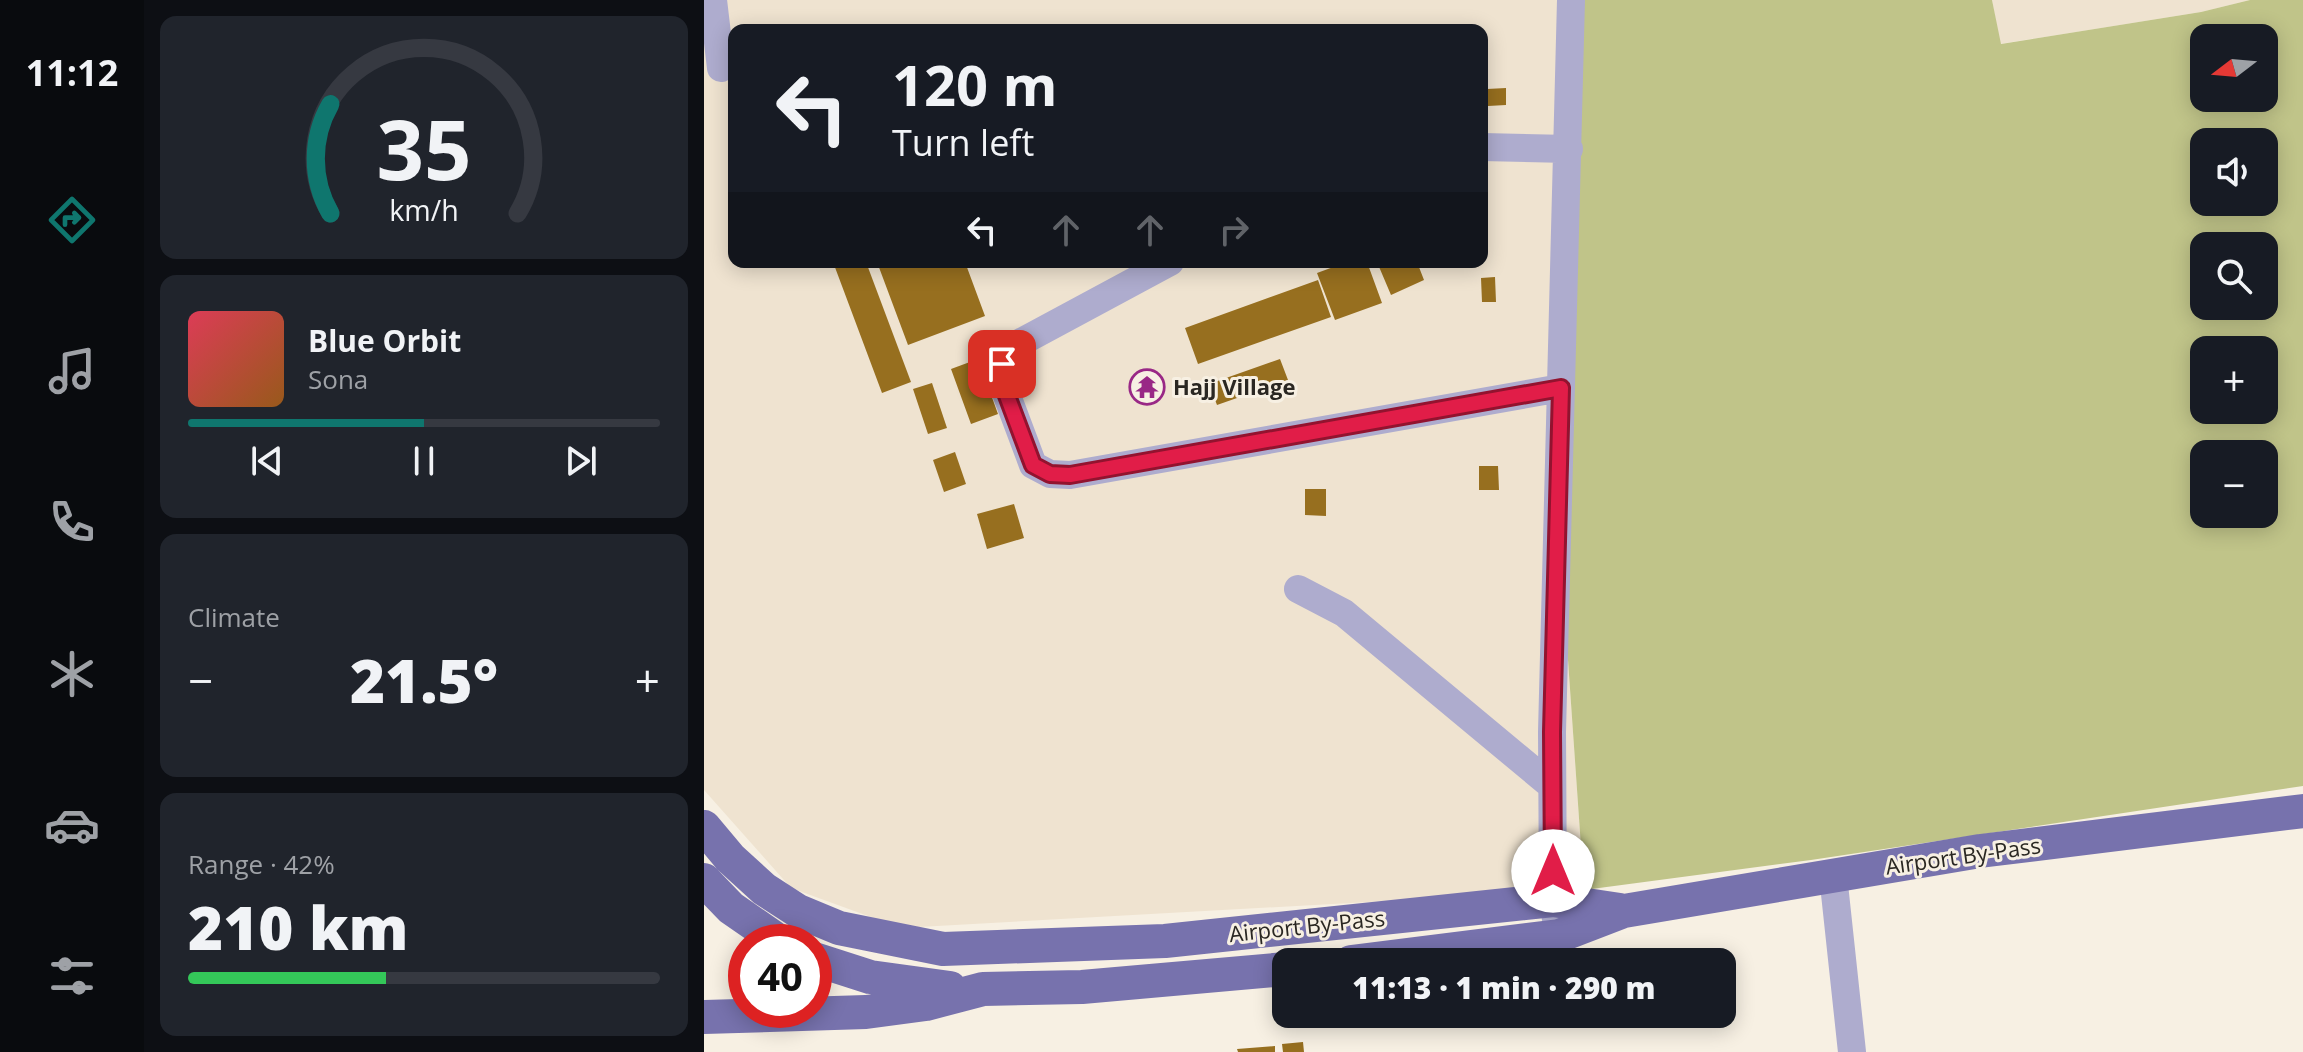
<!DOCTYPE html>
<meta charset="utf-8">
<style>
body{margin:0;font-family:"Open Sans",sans-serif;background:#20242c;color:#f1f3f6;height:100vh;display:flex;flex-direction:column;font-size:30px;white-space:nowrap}
*{box-sizing:border-box;margin:0}
p{font-size:26px;color:#9ea1a6}
.icon{flex:none;width:44px;height:44px;fill:none;stroke:currentColor;stroke-width:2;stroke-linecap:round;stroke-linejoin:round}
.map{position:relative;flex:1;overflow:hidden}
.sheet{display:flex;flex-direction:column;gap:16px;padding:16px;background:#0d0f14;width:560px}
.sheet>*{flex:none}
.guide{position:absolute;left:24px;top:24px;width:760px;height:244px;border-radius:16px;box-shadow:0 4px 20px #0003;background:#171b24;color:#f1f3f6;overflow:hidden}
.needle{width:52px;rotate:254deg}
.buttons{position:absolute;left:1486px;top:24px;display:grid;gap:16px}
.buttons a{display:grid;place-items:center;width:88px;height:88px;border-radius:16px;background:#171b24;box-shadow:0 4px 20px #0003;font-size:40px}
.speed{position:absolute;left:24px;top:924px;display:flex;gap:16px;font-size:40px;font-weight:700;text-align:center}
.speed>*{display:grid;place-content:center;width:104px;height:104px;border-radius:50%;background:#171b24;box-shadow:0 4px 20px #0003;line-height:1}
.speed .limit{border:12px solid #d22;background:#fff;color:#111}
.pin{position:absolute;display:grid;place-items:center;width:68px;height:68px;color:#fff;margin:-34px;border-radius:16px;box-shadow:0 4px 12px #0006}
.me{position:absolute;width:88px;margin:-44px;rotate:0deg;stroke-linejoin:round;filter:drop-shadow(0 0 6px #0008)}
.turn{display:flex;align-items:center;gap:28px;height:168px;padding:0 32px;font-size:36px}
.turn .icon{width:104px;height:104px;stroke-width:2.5}
.turn b{display:block;font-size:56px;line-height:68px}
.lanes{display:flex;align-items:center;height:76px;padding:0 32px;background:#0003;justify-content:center;gap:40px;direction:ltr}
.lanes .off{opacity:.35}
.big{font-size:60px;font-weight:800;line-height:1.1}
.sheet .card{flex:1;display:flex;flex-direction:column;justify-content:center;gap:12px;min-width:0;padding:0 28px;border-radius:16px;background:#20242c}
.sheet .dial{align-items:center;gap:0}
.dial svg{height:208px;overflow:visible;fill:none;stroke:#363941;stroke-width:7;stroke-linecap:round;text-anchor:middle}
.dial text{fill:#f1f3f6;stroke:none}
.song{display:flex;align-items:center;gap:24px}
.cover{width:96px;height:96px;border-radius:12px;background:linear-gradient(135deg,hsl(350 70% 55%),hsl(30 70% 35%))}
.played{height:8px;border-radius:4px;background:linear-gradient(90deg,#0f766e 50%,#363941 50%)}
.keys{display:flex;justify-content:space-around;direction:ltr}
.heat{display:flex;justify-content:space-between;align-items:center;font-size:44px;direction:ltr}
.charge{height:12px;border-radius:6px;background:linear-gradient(90deg,#34c759 42%,#363941 0)}
.trip{position:absolute;left:568px;top:948px;width:464px;height:80px;border-radius:16px;background:#171b24;box-shadow:0 4px 20px #0003;font-weight:800;line-height:80px;text-align:center}
main{display:flex;flex:1;min-height:0}
.menu{display:flex;flex-direction:column;width:144px;justify-content:space-around;align-items:center;background:#090b0e;color:#9ea1a6}
.menu .icon{width:56px;height:56px}
.menu .selected{color:#0f766e}
.menu b{font-size:36px;color:#f1f3f6}
.map>svg:first-child{display:block}
</style>
<main>
<nav class="menu">
<b>11:12</b>
<svg class="icon selected" aria-label="directions" viewBox="0 0 24 24"><path d="M12 3l9 9-9 9-9-9zM9 14v-3h6M13 9l2 2-2 2"/></svg>
<svg class="icon" aria-label="music" viewBox="0 0 24 24"><path d="M9 18V5l10-2v13"/><circle cx="6" cy="18" r="3"/><circle cx="16" cy="16" r="3"/></svg>
<svg class="icon" aria-label="phone" viewBox="0 0 24 24"><path d="M5 4h4l2 5-3 2q2 4 5 5l2-3 5 2v4C11 20 4 13 5 4z"/></svg>
<svg class="icon" aria-label="climate" viewBox="0 0 24 24"><path d="M12 3v18M4 7l16 10M4 17L20 7"/></svg>
<svg class="icon" aria-label="car" viewBox="0 0 24 24"><path d="M5 17H2v-5l4-1 3-4h7l3 4 3 1v5h-3M9 17h6M6 11h13"/><circle cx="7" cy="17" r="2"/><circle cx="17" cy="17" r="2"/></svg>
<svg class="icon" aria-label="filters" viewBox="0 0 24 24"><path d="M4 7h16M4 17h16"/><circle cx="9" cy="7" r="2"/><circle cx="15" cy="17" r="2"/></svg>
</nav>
<section class="sheet">
<div class="card dial"><svg viewBox="0 0 100 80">
<path d="M14 69A42 42 0 1 1 86 69"/>
<path d="M14 69A42 42 0 0 1 14 27" stroke="#0f766e"/>
<text x="50" y="56" font-size="32" font-weight="700">35</text>
<text x="50" y="72" font-size="11">km/h</text>
</svg></div>
<div class="card">
<div class="song"><i class="cover"></i><div><b>Blue Orbit</b><p>Sona</p></div></div>
<div class="played"></div>
<div class="keys"><svg class="icon" aria-label="previous" viewBox="0 0 24 24"><path d="M18 5L8 12l10 7zM5 5v14"/></svg><svg class="icon" aria-label="pause" viewBox="0 0 24 24"><path d="M8 5v14M16 5v14"/></svg><svg class="icon" aria-label="next" viewBox="0 0 24 24"><path d="M6 5l10 7-10 7zM19 5v14"/></svg></div>
</div>
<div class="card"><p>Climate</p>
<div class="heat"><a>−</a><b class="big">21.5°</b><a>+</a></div>
</div>
<div class="card"><p>Range · 42%</p><b class="big">210 km</b><div class="charge"></div></div>
</section>
<div class="map">
<svg width="1599" height="1052" viewBox="0 0 1599 1052">
<rect width="100%" height="100%" fill="#f7f0e3"/>
<path fill="#efe3d0" fill-rule="evenodd" d="M0,0h866l-16,459 30,431 -683,38 -110,-40 -87,-98zM30,30h748v232h-748z
M1288,0h258l-49,12 -201,32z"/>
<path fill="#c0c489" fill-rule="evenodd" d="M866,0h422l9,44 200,-32 49,-12h53v786l-492,74 -227,30 -30,-431zM1500,38h60v60h-60zM1500,142h60v60h-60zM1500,246h60v60h-60zM1500,350h60v60h-60zM1500,454h60v60h-60z"/>
<path fill="#976f1f" d="M802,88v17l-18,1 -1,-17z
M129,262h33l45,120 -29,11z
M173,262h88l20,54 -77,29z
M643,262h20l15,41 -47,17 -18,-47z
M673,262h40l7,18 -33,15z
M791,277l1,25h-14l-1,-24z
M614,280l13,37 -133,47 -13,-36z
M274,359l20,55 -27,10 -20,-55z
M576,359l8,21 -71,25 -8,-21z
M228,383l15,45 -19,6 -15,-45z
M251,452l11,32 -22,8 -11,-32z
M775,466h19l1,24h-20z
M601,489h21v27l-21,-1z
M310,504l10,34 -37,11 -10,-35z
M599,1042l1,10h-21l-1,-8z
M571,1046v6h-37l-1,-3z"/>
<g fill="none" stroke-linecap="round" stroke-linejoin="round">
<path stroke="#aeacce" stroke-width="28" d="M9,0l8,68
M778,147l87,2
M466,262l-158,85 -10,17 1,21 30,80 17,9 20,1 491,-87
M594,589l46,24 208,173
M1129,875l19,177
M852,919l-3,-19 -1,-168 19,-732"/>
<path stroke="#7772ad" stroke-width="34" d="M0,827l26,31 34,31 34,22 41,17 104,21 222,-8 388,-41 67,10
M0,880l27,28 49,34
M110,959l56,18 80,11
M647,962l208,-26 65,-25 356,-60 323,-40
M0,1017l162,-5 60,-8 57,-15 99,-2 204,-18"/>
</g>
<g fill="none" stroke-linecap="round" stroke-linejoin="round">
<defs>
<path id="route" d="M298,364l1,21 30,80 17,9 20,1 491,-87 -9,344 1,139"/>
</defs>
<use href="#route" stroke="#92132f" stroke-width="20"/>
<use href="#route" stroke="#e11d48" stroke-width="14"/>
</g>
<defs>
<symbol id="temple-ring" viewBox="-11 -11 22 22"><circle r="9.5" fill="#f7f0e3" stroke="#992886" stroke-width="1.5"/><path d="M0-6L5-2H3V0L6.5 2.5H4V6H1.5V3h-3V6H-4V2.5H-6.5L-3 0V-2H-5Z" fill="#992886"/></symbol>
</defs>
<g fill-rule="evenodd">
<use href="#temple-ring" x="423" y="367" width="40" height="40"/>
</g>
<g text-anchor="middle" stroke-width="6" stroke-linejoin="round" paint-order="stroke">
<g font-size="22" font-weight="bold" fill="#2a2722" stroke="#f7f0e3" text-anchor="start">
<text x="469" y="395">Hajj Village</text>
</g>
<g font-size="22" fill="#2a2722" stroke="#f7f0e3">
<text transform="translate(1259 856) rotate(-8)" y="8">Airport By-Pass</text>
<text transform="translate(603 926) rotate(-6)" y="8">Airport By-Pass</text>
</g>
</g>
</svg>
<div class="buttons">
<a><svg class="needle" viewBox="-14 -14 28 28"><path d="M0-13l5 13h-10z" fill="#e53935"/><path d="M0 13l5-13h-10z" fill="#9ea1a6"/></svg></a>
<a><svg class="icon" aria-label="sound" viewBox="0 0 24 24"><path d="M4 9h4l5-4v14l-5-4H4zM17 9q2 3 0 6"/></svg></a>
<a><svg class="icon" aria-label="search" viewBox="0 0 24 24"><circle cx="10" cy="10" r="6"/><path d="M15 15l6 6"/></svg></a>
<a>+</a>
<a>−</a>
</div>
<div class="speed"><div class="limit">40</div></div>
<div class="pin" style="left:298px;top:364px;background:#d93025"><svg class="icon" aria-label="arrive" viewBox="0 0 24 24"><path d="M6 21V4h12l-3 4 3 4H6"/></svg></div>
<svg class="me" style="left:849px;top:871px" viewBox="-20 -20 40 40"><circle r="19" fill="#fff"/><path d="M0-13L10 11 0 6-10 11z" fill="#e11d48"/></svg>
<div class="trip">11:13 · 1 min · 290 m</div>
<div class="guide">
<div class="turn"><svg class="icon" aria-label="left" viewBox="0 0 24 24"><path d="M17 20v-9H6M10 6l-5 5 5 5"/></svg><div><b>120 m</b>Turn left</div></div>
<div class="lanes"><svg class="icon" aria-label="left" viewBox="0 0 24 24"><path d="M17 20v-9H6M10 6l-5 5 5 5"/></svg><svg class="icon off" aria-label="ahead" viewBox="0 0 24 24"><path d="M12 20V5M6 11l6-6 6 6"/></svg><svg class="icon off" aria-label="ahead" viewBox="0 0 24 24"><path d="M12 20V5M6 11l6-6 6 6"/></svg><svg class="icon off" aria-label="right" viewBox="0 0 24 24"><path d="M7 20v-9h11M14 6l5 5-5 5"/></svg></div>
</div>
</div>
</main>
